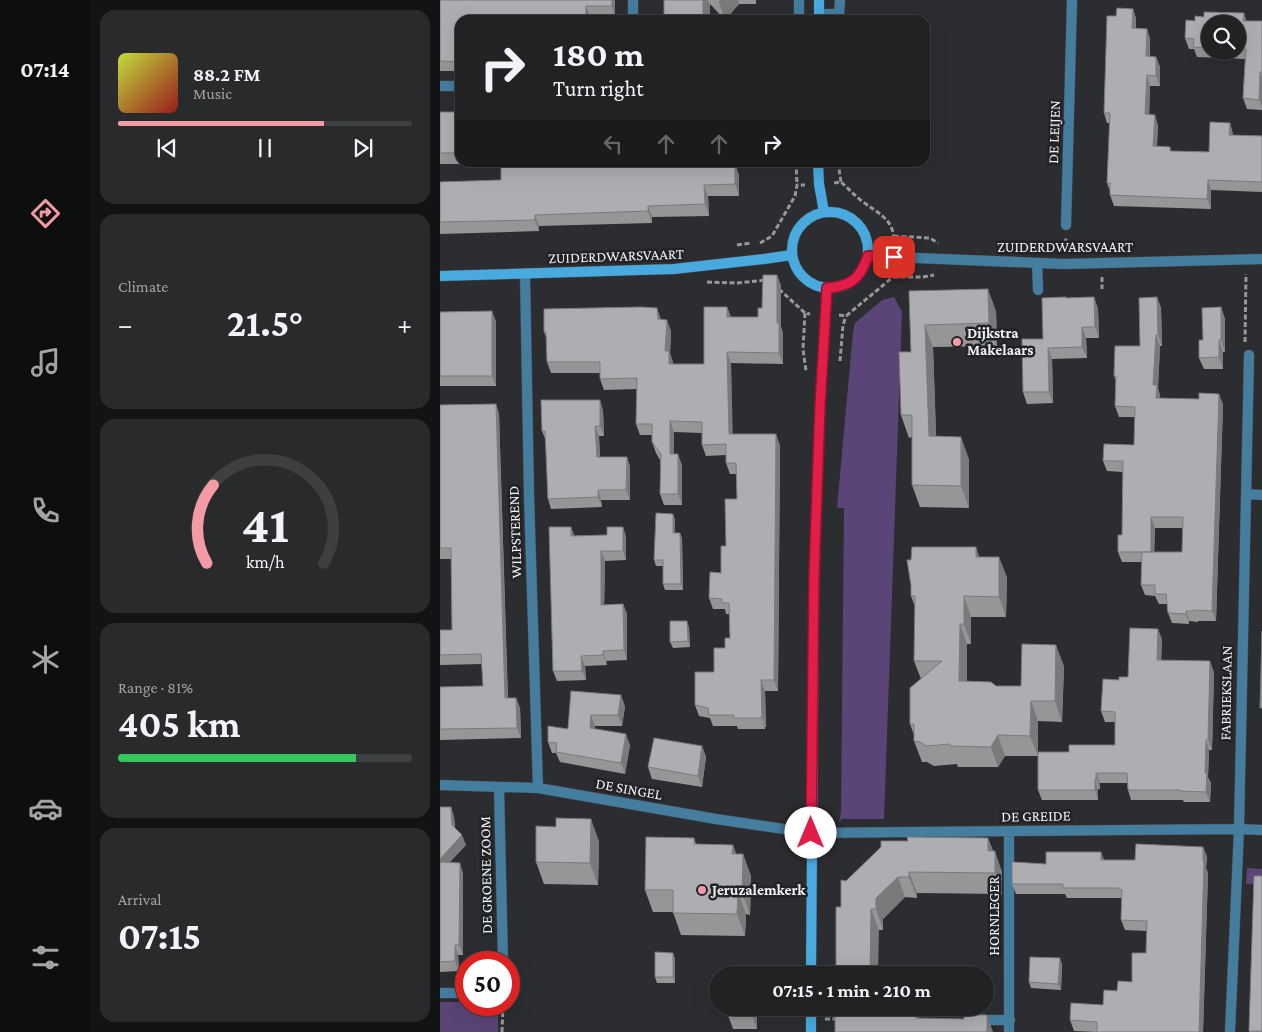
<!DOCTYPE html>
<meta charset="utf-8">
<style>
body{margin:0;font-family:"Crimson Pro",serif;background:#282a2c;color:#f1f3f6;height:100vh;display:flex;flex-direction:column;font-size:19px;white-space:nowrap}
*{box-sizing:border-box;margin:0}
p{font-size:16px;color:#a2a4a6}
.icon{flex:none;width:28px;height:28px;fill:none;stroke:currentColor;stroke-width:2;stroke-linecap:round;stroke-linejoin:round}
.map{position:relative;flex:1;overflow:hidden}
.sheet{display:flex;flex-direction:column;gap:10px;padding:10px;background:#121314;width:350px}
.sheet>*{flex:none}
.guide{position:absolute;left:15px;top:15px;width:475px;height:152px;border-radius:15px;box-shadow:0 5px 20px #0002,0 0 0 1px #3d3f41;background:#202224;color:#f1f3f6;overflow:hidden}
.controls{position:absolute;left:761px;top:15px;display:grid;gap:10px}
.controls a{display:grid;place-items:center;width:45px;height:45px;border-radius:50%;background:#202224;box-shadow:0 5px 20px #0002,0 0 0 1px #3d3f41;font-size:25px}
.speed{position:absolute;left:15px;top:951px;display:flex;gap:10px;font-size:25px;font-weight:700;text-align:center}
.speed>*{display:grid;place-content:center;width:65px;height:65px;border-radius:50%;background:#202224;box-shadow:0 5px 20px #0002,0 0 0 1px #3d3f41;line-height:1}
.speed .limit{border:8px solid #d22;background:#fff;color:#111}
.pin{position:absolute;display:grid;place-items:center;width:42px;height:42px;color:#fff;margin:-21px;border-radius:10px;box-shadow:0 2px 8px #0006}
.me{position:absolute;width:55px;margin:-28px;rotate:0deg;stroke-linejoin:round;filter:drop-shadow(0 0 4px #0008)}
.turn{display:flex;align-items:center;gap:18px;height:105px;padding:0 15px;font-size:22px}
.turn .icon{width:65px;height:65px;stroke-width:2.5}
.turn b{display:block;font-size:35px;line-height:42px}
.lanes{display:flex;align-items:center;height:48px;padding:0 15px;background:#0003;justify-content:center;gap:25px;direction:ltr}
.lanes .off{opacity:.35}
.big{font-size:38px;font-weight:700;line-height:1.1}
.sheet .tile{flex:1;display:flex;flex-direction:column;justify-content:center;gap:8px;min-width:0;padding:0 18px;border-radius:15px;background:#282a2c}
.sheet .dial{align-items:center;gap:0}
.dial svg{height:130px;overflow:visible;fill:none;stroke:#3d3f41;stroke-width:7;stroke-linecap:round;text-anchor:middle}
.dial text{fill:#f1f3f6;stroke:none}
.song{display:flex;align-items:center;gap:15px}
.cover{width:60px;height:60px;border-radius:8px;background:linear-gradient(135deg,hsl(70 70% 55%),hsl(0 70% 35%))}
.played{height:5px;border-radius:2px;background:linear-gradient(90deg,#f49aa5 70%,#3d3f41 70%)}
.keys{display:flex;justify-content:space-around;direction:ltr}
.heat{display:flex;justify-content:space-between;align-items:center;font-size:28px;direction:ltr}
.charge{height:8px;border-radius:4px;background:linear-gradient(90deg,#34c759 81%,#3d3f41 0)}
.trip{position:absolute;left:269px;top:966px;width:285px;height:50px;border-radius:25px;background:#202224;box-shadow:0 5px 20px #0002,0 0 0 1px #3d3f41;font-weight:700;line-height:50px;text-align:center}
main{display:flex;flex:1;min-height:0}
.menu{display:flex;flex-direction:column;width:90px;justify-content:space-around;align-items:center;background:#0d0e0e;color:#a2a4a6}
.menu .icon{width:35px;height:35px}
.menu .active{color:#f49aa5}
.menu b{font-size:22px;color:#f1f3f6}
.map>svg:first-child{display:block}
</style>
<main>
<nav class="menu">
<b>07:14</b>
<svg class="icon active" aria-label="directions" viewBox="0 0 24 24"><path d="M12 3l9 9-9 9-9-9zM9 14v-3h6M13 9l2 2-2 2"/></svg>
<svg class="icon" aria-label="music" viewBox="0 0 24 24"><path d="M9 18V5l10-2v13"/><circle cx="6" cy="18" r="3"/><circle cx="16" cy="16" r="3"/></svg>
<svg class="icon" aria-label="phone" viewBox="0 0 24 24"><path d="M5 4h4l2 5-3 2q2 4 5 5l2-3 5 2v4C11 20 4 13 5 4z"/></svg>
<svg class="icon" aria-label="climate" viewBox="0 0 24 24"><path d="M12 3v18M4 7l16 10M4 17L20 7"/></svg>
<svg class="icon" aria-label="car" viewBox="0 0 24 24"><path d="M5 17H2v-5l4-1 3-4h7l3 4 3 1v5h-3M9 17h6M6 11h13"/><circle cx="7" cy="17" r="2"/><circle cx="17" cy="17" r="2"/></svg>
<svg class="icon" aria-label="filters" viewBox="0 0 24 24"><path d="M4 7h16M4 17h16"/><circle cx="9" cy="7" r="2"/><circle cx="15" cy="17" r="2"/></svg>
</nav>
<section class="sheet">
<div class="tile">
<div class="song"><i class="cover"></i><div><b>88.2 FM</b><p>Music</p></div></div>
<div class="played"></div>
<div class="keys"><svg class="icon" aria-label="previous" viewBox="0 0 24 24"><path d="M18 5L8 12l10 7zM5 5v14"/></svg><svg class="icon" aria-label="pause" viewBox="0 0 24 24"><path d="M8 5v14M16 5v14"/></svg><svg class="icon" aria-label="next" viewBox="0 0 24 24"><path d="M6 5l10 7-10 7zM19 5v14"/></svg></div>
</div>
<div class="tile"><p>Climate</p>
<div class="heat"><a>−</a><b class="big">21.5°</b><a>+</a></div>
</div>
<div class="tile dial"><svg viewBox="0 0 100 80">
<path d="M14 69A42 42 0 1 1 86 69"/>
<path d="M14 69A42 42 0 0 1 18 21" stroke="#f49aa5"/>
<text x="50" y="56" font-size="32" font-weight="700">41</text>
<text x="50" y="72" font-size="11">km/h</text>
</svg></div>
<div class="tile"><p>Range · 81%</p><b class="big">405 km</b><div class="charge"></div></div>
<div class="tile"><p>Arrival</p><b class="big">07:15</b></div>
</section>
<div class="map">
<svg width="822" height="1032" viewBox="0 0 822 1032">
<rect width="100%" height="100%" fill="#2b2d30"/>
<path fill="#5b4477" d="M454,297l8,15 -18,507h-42l-3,3 2,-11 3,-303h-7l16,-176 2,-9 27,-23z
M807,868l15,1v16l-16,-1z
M0,1002h26v3h32v27h-58z"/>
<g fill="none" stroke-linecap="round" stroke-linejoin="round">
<defs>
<path id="service" d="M597,263l1,27
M535,1020h35"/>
<path id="minor" d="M379,14h20l1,-14
M193,20v-20
M359,20v-20
M0,86h20
M626,225l6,-225
M85,274l4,221 9,293
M806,494l16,1
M0,785l98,3 178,31 95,14 428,-4 23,1
M59,788l4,174
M569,831v201
M0,993h26
M790,1032l9,-203 10,-474"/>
<path id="tertiary" d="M428,256l196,8 198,-5"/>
<path id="secondary" d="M379,20v-20
M378,162l1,22 5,28
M352 250a38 38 0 1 1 76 0a38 38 0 1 1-76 0Z
M0,276l234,-7 90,-10 28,-4
M371,975l3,-381 6,-187 7,-118
M371,1008v24"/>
</defs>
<use href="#service" stroke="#47484b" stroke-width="11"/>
<use href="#minor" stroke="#47484b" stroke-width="11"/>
<use href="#tertiary" stroke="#47484b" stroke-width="11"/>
<use href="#secondary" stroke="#47484b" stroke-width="11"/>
<path stroke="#96989a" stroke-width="3" stroke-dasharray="5 2.5" stroke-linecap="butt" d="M356,162l1,23
M398,162l3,20
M394,183l7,-1c7,6 13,13 21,19 16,13 32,17 32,41
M454,236l36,2 8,5
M320,243l12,-7 23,-40 2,-11h8
M297,245l14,-2
M625,251l1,-14
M453,277h30l11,-2
M662,277v12
M267,282l30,1 29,-3
M339,289l26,24 5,1
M365,313l-2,36 3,22
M399,315l7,1 47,-39v-6
M805,342l1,-68
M400,361l3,-36 3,-9
M470,975l1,-7
M385,1019h13
M62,1032l1,-27"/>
<use href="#service" stroke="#447d9e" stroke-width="10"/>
<use href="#minor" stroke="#447d9e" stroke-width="10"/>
<use href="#tertiary" stroke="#447d9e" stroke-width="10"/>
<use href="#secondary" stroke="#48aadf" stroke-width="10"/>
</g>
<path fill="#969699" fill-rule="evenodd" d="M0,0h175v16h-25v4h-130v51h-20z
M224,0h92v4h-17l-14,16 -15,-16z
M693,9l3,10v9l11,1 3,10v18h6l4,10v19h-10l-1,28 9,11 -1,21 13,1 1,4 38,1 21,-29 3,12 29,1v56l-51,-2v19l-97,-3 -4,-11v-4l-3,-8 3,-60h-3l-3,-10 12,-97z
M804,13l2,8h16v89l-15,-1 -4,-11 2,-39 -48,-2 -3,-8h-5l-4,-11 10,-17 9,-4zM770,24h28v27h-28z
M0,112h20v50h208l1,3 70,10v21h-31l1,20 -57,1v6l-113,3v5l-99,3v-52l61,-2v-16h-61z
M337,275l4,11v41l2,7v30l-52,-1 1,71 48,11 -2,246h-13l1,36h-1v2h-27l-1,-3h-24l-3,-8 -11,-2 -4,-11 19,-33 16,-34 -1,-24h-3l-1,-5h-12l-4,-11 12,-25 16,-74v-25h-7l-4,-11v-8l-20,1 -4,-11v-12l-28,-1v22l8,11v40h-18l-4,-11v-34l-4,-7 -4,-11v-7h-12l-4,-11 1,-35 -33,1 -4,-11v-6h-49l-4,-11v-22l-3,-8 117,-13 10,12 -1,22 3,11h31l23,-57 4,10h27z
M469,291l87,20 1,35 -64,1 3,90 33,22v49l-49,-1 -8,-22v-48l-3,1 -8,-23 10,-63z
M654,297l4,12 1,29h-13l1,20 -35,1 1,44 -26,1 -4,-12 20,-53 24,-41z
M717,297l4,11 1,38h-2l-2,42 2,8v2l63,6 -7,217h-18v1l-9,-1v3l-17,-1 -4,-10 -1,-9h-8l-4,-8 -10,-1 -4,-10 1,-23h-20l-4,-10 4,-17 1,-63 -16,-1 -4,-10 31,-16 1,-28h-16l-4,-11 1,-25 -2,-5 26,-30zM715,528h28l-1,24h-28z
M781,307l4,12v33h-2v17h-19l-5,-11 4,-18z
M0,312l56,9v65h-56z
M56,404l3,10 9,284h8l4,10 1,30 -81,2v-53l43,-1 -1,-22 -42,1v-35h12l-1,-71h-11v-154z
M163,410l1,26h-5l1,21h27l3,10v33h-29l1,7 -51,2 -3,-10 -2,-58 -4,-10z
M233,514l2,6v13h5l2,6 1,51h-18l-2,-6v-18h-7l-2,-6z
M131,527l3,9 33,-1 16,-8 3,10v23l-21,1 -1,44 19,-1 4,10v46l-21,1 1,4 -22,1 1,14 -29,1 -4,-10z
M539,557l28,20 -1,40h-35v27h-4v37l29,5h25l43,-20 -2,56 -24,-1v35h-33l-7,11h-40l-1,-3 -23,2 -7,-4h-5l-8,-21v-6l-4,-11 11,-45 -7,-18 1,-54 -4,-11z
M249,627l1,20 -17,1 -3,-6z
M722,639l-1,21 53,12 -2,78h-3l-1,27 3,6 -1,19h-26l-1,-2h-52l-3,-10v-7h-28v6h-2v11h-56l-4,-10 31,-38 46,-7v-23h-10l-4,-11 18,-31 9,-3z
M131,691l54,15 -3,20h-27l-1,3 36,16 -5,29 -65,-12 -4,-9h-4l-4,-11 20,-13z
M262,746l4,11 -4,30 -50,-8 -4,-12z
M0,807h11l3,10 1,11 11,17 -16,17 13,11v82h-5l1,16 -19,1z
M254,838l2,6 37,1 3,9h7l8,22 -1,39 -4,-1 -1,22 -64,-1 -8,-23h-20l-8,-22z
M548,838l5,13 9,21v22l-85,-1v5l-12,-1 -22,22v11h-4l-38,-23 5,-26 62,-40z
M159,841l-1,44 -54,-1 -8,-22z
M696,844l67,3 4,10 -1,11 2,5 -5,159h-106l-23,-1 -4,-11 1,-17 32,2 1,-15 13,1 1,-10 14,1v-29h14l1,-22 -22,-1 -4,-10 1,-22h-55l-2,-4h-49l-4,-10v-22l34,2v-12h55l3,8h31z
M822,876v156h-13v-1z
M235,958v25h-18l-2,-6z
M622,964l-1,26 -30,-2 -2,-6z
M316,1010l1,4v15h-24l-4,-11z"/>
<path fill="#7a7a7d" d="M172,0h3v16l-3,-10z
M263,0h5l2,4v16h-7z
M280,0h18l1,4 -14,16 -6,-18z
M146,6l4,10v4h-4z
M693,9l3,10 -1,19 -3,-10z
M804,13l3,10 -4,-2z
M707,29l3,10 -1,28 -3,-11z
M716,57l4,10v19l-4,-10z
M820,72l2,5v30l-3,-7z
M707,75l3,11 -1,39 -4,-11z
M715,115l3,10 -2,31 -3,-10z
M790,123l3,11v12l-4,-11z
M295,163l4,12v21l-4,-12z
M768,180l3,10v19l-4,-10z
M264,185l4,11 1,20 -4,-12z
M208,206l4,11v6l-4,-12z
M95,215l4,11v5l-4,-11z
M337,275l4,11v41l2,7v30l-4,-11 -2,-30z
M548,289l8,22 1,35 -8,-23z
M654,297l4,12 1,29 -4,-11z
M717,297l4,11 1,38 -4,-11z
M287,307l4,11 -4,-1z
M781,307l4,12v33l-4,-12z
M217,308l4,11 1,11 -4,-11z
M52,311l4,10v65l-4,-10z
M227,320l4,11 -1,22 3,9v13l-8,-24z
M485,325l8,22 4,112 -8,-23z
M642,327l4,11 1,20 -5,-11z
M716,335l4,11 -2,42 2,8v12l-4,-10 -3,-13z
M779,340l4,12v17l-4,-12z
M608,348l4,11 1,44 -4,-11z
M287,352l4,11 2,82 -4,-11z
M779,394l4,10 -7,217 -4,-10z
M160,400l3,10 1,26 -4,-10z
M56,404l3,10 9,295 -3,-11z
M230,421l4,11v33l-4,-11z
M155,426l4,10 1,31 -3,-10z
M336,434l4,11 -2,246 -4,-11z
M521,437l8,22v49l-8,-22z
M238,454l4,11v40l-4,-11z
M187,457l3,10v33l-4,-10z
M158,490l3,10 1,7 -4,-10z
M233,514l2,6v19l-2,-6z
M711,517l4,11 -1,34 -3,-10z
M131,527l4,10 -4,-1z
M183,527l3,10v23l-3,-9z
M240,533l2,6 1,51 -2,-6z
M536,547l7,21 -7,-11z
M161,551l4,10 -1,54 -3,-10z
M559,557l8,20 -1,40 -7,-20z
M524,596l7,21v27l-7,-20z
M183,604l4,10v46l-3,-10z
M746,611l3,10v3l-3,-10z
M247,621l2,6 1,20 -2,-6z
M520,624l7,20v58l-8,-21z
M718,629l4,10 -1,31 -4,-10z
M616,645l8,21 -2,56 -7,-21z
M163,651l3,10 1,4 -4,-10z
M141,656l4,10 1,14 -4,-9z
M770,661l4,11 -2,78 -4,-10z
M321,680l4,11 1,36 -4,-11z
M181,695l4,11 -3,20 -4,-11z
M76,698l4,10 1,30 -4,-10z
M591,701l7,20v35l-8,-20z
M151,715l4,11 -1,13 -4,-11z
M321,716l4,11v2l-4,-11z
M186,734l4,11 -5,29 -4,-11z
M558,735l7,21 -7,11 -7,-20z
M766,740l3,10 -1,27 3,6 -1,19 -4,-10 -1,-19z
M262,746l4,11 -4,30 -4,-11z
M656,773l4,10v6l-4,-10z
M655,779l3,10v11l-3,-10z
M11,807l3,10 2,18 -4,-10z
M151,819l8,22 -1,44 -8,-22z
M22,835l4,10 -26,27v-13z
M548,838l7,18v-5l7,21v22l-14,-43z
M293,845l8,22 -9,-13z
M763,847l4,10 -1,11 2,5 -5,159h-4z
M661,852l3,10 -3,-2z
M303,854l8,22 -1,39 -8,-22z
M20,863l3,10v82l-4,-10z
M469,872l8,21v5l-8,-21z
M458,877l7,20 -22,22v11l-7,-21v-11z
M298,892l8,22 -1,22 -8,-22z
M431,909l8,21 -1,45h-8z
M15,945l3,10 1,16 -4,-10z
M233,953l2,5v25l-2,-6z
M620,958l2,6 -1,26 -3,-6z
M313,1008h3l1,6v15l-4,-11z
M476,1010l7,21 -7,-13z
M547,1015l6,17h-6z"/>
<path fill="#aeaeb2" stroke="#7a7a7d" d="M0,0h172v6h-26v14h-126v42l-20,-1z
M224,0h39v20h-39z
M677,8l16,1 -1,19 15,1 -1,27 10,1v19l-9,-1 -2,39 10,1 -2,31 17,1v4l39,1 1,-30 20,1 -1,12 33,1v46l-54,-2 -1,19 -97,-4v-12h-3l3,-70h-6l3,-97h9z
M764,12l40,1 -1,8h19v51h-2l-1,28 -16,-2 3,-49h-8v-25h-28v24l-17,-1 1,-8 -9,-1 1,-18 9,1v-5l9,1z
M0,112h20v41h-20z
M61,162h164v3l70,-2v21l-31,1 1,19 -57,2v5l-113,4v5l-95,2v-40l61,-2z
M323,275h14v48h2v30l-52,-1 2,82h47l-2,246h-13l1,36h-1v2h-27v-3h-25l-1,-7 -13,-3v-33h19v-24h11v-10h5l-1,-35h-7v-4l-13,-1 1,-26 11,1v-27h5l-1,-47h12l-1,-36h-10v-19l-24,1v-23l-32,-1v33h8v40h-18l1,-40 -9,-12v-18h-16l1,-46 -37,1v-17h-53l-1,-30h-2v-23l97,-2 16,1 1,11 9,1 -2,31h4v13h35v-57h23v10h31v-9h4z
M548,289l1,34 -64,2 4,111 32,1v49l-49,-1v-70h-11l-2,-63h12l-2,-61z
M626,297v1l28,-1 1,30h-13v20l-34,1 1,44h-26l-1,-53h21l-1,-41z
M717,297l1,38h-2l-3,50h4l-1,13 43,1v-6l20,1 -7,217 -18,-1v1h-8v3l-18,-1 -2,-19h-11v-9h-14l1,-33h40l1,-35h-32v35h-33v-17h4l1,-74h-20l1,-17 30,1 1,-38 -20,-1 1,-30h-2l1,-30h25l-1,-48z
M781,307v33h-2v17l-20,1v-18h4l-1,-32z
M52,311v65h-52v-64z
M101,400h59v26h-5l2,31h30l-1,33h-28v7l-50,2 -3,-68h-3z
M56,404l9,294h11l1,30 -77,1v-42l43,-1 -2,-32 -41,1v-25h12l-1,-82h-11v-143z
M216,513l17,1v19h7l1,51h-18v-24h-9z
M109,527h22v9l36,-1v-8h16v24h-22v54l22,-1 1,46 -21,1v4l-22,1 1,15h-29z
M472,547h64v10h23v40l-35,-1v28h-4l-1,57 32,1 5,4h25l1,-42 34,1 -1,56h-24l-1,35 -32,-1 -7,12 -41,-1v-2l-24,2 -6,-4 -6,-1v-17h-4v-36l32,-27h-28l1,-65h-4v-11l-4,-25h4z
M230,621h17l1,20 -18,1z
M690,628l28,1 -1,31 53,1 -2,79h-2l-1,33h2l-1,19 -26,-1v-1h-52l-1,-17h-31v6h-1v11h-57v-38h31v-7h46v-33l-14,-1 2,-32 16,1v-3h9z
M822,631v77h-2z
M131,691l50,4 -3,20h-27l-1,13 36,6 -5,29 -65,-11 1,-9 -9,-1v-16l20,3z
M214,738l48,8 -4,30 -50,-9z
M0,807h11l1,18 10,10 -22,24z
M116,818l35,1 -1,44 -54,-1v-36l20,1z
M206,837l48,1v6l39,1 -1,9h11l-1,39 -4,-1 -1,22 -64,-1v-23h-28z
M467,837l81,1v13h7v22l-86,-1v5h-11l-22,21v11h-5l-1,66h-34v-68h5v-27l5,1 35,-34v-6h27z
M696,844l67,3v13l1,3 -5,169h-102v-10l-27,-2 1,-17 32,2 1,-15 13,1 1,-10 14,1v-29h14l1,-32 -26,-1 1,-30 -3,-1v-1h-56v-4h-51v-22l34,2v-12h55v8h34z
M0,862l20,1 -1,82h-4v16l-15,1z
M814,876h8v155h-13z
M215,952l18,1v24h-18z
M590,957l30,1 -2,26 -29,-2z
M289,1008h24v10h-24z
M395,1008h35v1l46,1v8l48,1v-4h23v17h-152z"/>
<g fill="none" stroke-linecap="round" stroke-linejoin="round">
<defs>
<path id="route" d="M371,833l3,-258 6,-169 7,-118c24,-2 33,-9 41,-32l26,1"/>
</defs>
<use href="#route" stroke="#92132f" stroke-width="12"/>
<use href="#route" stroke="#e11d48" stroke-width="9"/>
</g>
<g fill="#f49aa5" stroke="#222326" stroke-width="2">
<circle cx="517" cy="342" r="5"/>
<circle cx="262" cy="890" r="5"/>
</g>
<g text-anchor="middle" stroke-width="5" stroke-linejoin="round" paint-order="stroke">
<g font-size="15" fill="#f0f1f3" stroke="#222326">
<text transform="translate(614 132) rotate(-88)" y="5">DE LEIJEN</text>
<text x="625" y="252">ZUIDERDWARSVAART</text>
<text transform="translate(176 256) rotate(-2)" y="5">ZUIDERDWARSVAART</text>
<text transform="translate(75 532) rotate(-92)" y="5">WILPSTEREND</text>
<text transform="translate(786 693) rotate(-89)" y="5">FABRIEKSLAAN</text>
<text transform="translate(189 789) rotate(10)" y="5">DE SINGEL</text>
<text transform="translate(596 816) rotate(-1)" y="5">DE GREIDE</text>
<text transform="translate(46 875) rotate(-91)" y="5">DE GROENE ZOOM</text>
<text transform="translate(554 916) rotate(-90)" y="5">HORNLEGER</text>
</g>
<g font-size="15" font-weight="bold" fill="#f0f1f3" stroke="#222326" text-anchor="start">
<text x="527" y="338">Dijkstra<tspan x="527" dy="17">Makelaars</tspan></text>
<text x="272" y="895">Jeruzalemkerk</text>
</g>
</g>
</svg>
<div class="controls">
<a><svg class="icon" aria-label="search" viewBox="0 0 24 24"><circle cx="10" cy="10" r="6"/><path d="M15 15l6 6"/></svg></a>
</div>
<div class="speed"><div class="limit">50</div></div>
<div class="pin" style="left:454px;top:257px;background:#d93025"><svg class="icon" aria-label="arrive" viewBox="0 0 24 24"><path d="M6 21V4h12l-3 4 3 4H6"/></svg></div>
<svg class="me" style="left:371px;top:833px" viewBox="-20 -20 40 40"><circle r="19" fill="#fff"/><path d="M0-13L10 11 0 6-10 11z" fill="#e11d48"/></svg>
<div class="trip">07:15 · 1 min · 210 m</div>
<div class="guide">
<div class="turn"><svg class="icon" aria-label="right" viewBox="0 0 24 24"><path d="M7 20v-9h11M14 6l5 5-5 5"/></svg><div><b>180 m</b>Turn right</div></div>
<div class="lanes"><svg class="icon off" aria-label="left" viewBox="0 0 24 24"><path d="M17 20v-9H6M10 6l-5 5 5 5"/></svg><svg class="icon off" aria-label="ahead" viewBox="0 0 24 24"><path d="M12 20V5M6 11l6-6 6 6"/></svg><svg class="icon off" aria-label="ahead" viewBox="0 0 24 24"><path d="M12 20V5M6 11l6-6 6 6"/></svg><svg class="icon" aria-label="right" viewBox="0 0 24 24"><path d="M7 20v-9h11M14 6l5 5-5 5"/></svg></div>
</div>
</div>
</main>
